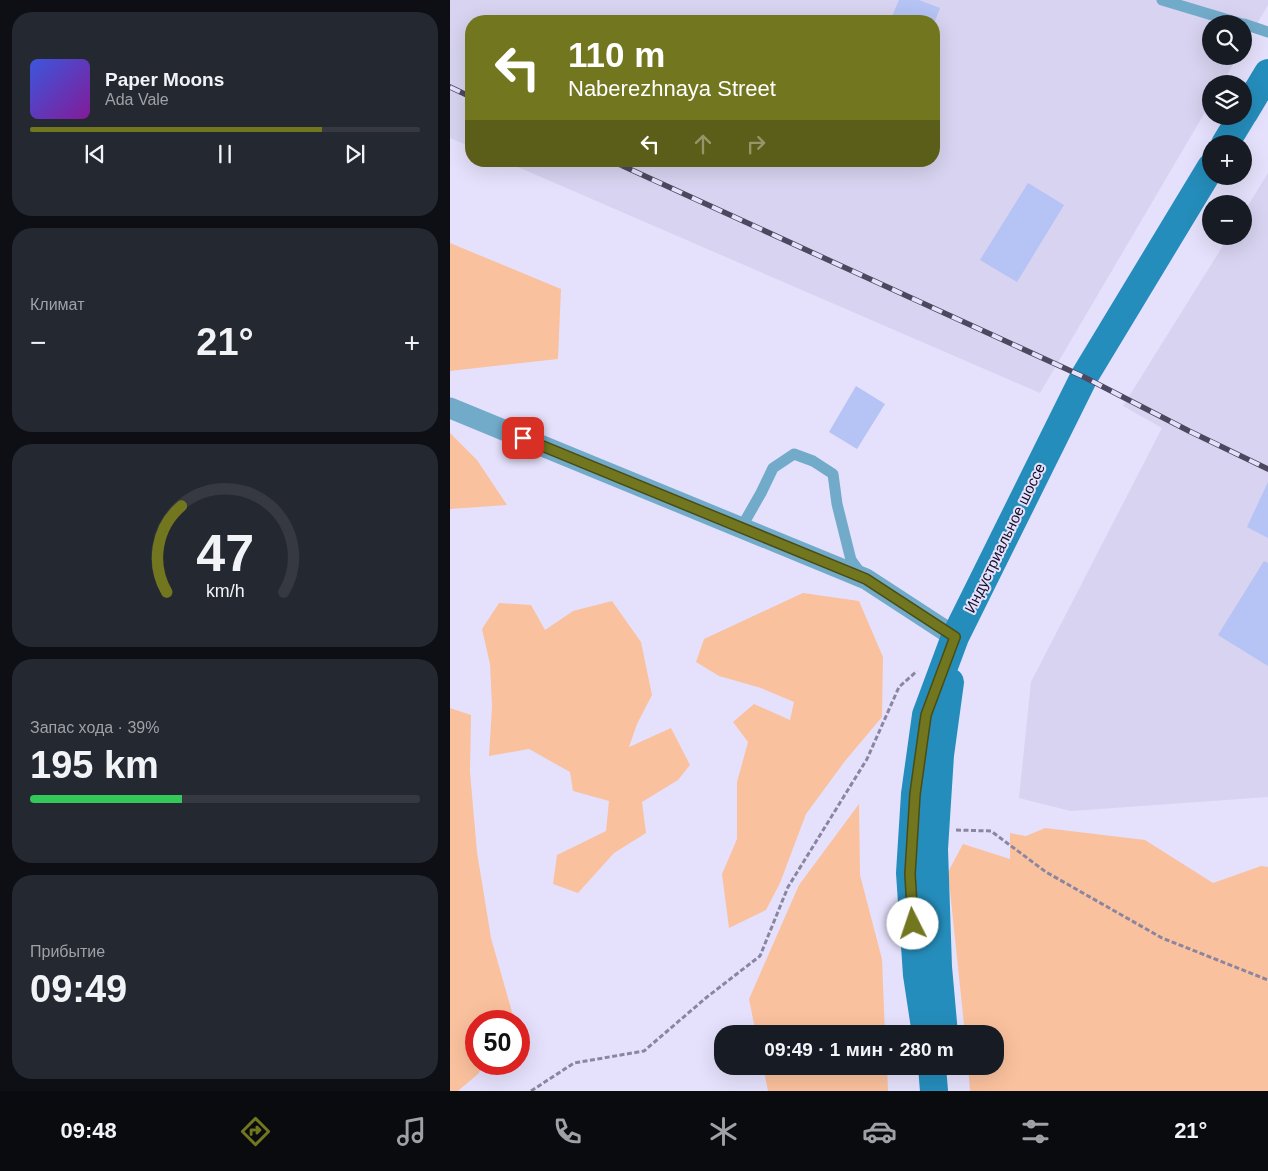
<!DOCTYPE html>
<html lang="ru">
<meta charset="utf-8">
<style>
body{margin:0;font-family:Helvetica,sans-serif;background:#242831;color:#f1f3f6;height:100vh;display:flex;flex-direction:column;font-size:19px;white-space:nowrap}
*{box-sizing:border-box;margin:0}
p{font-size:16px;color:#9ea1a6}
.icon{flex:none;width:28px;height:28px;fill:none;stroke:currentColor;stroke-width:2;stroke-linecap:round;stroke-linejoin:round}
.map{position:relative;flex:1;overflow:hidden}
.details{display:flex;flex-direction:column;gap:12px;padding:12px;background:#0d0f14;width:450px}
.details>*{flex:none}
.hud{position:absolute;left:15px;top:15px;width:475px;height:152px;border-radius:20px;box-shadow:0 5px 20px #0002;background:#71761f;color:#fff;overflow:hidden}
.fabs{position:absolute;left:752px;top:15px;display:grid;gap:10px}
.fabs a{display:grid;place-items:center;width:50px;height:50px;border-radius:50%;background:#171b24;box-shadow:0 5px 20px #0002;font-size:25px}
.speed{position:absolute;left:15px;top:1010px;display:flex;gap:10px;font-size:25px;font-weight:700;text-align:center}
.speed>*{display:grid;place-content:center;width:65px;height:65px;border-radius:50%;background:#171b24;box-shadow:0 5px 20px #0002;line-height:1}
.speed .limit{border:8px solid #d22;background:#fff;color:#111}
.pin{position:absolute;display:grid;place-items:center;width:42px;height:42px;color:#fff;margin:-21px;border-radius:10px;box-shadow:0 2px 8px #0006}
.me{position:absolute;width:55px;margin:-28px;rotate:356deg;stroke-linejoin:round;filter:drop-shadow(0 0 4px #0008)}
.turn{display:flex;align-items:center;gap:18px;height:105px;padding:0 20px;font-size:22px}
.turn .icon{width:65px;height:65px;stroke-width:2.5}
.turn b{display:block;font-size:35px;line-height:42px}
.lanes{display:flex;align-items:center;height:48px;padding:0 20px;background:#0003;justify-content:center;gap:25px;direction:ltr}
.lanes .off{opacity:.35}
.big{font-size:38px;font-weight:800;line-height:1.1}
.details .widget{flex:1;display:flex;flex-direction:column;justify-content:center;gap:8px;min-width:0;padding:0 18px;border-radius:20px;background:#242831}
.details .dial{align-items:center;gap:0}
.dial svg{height:130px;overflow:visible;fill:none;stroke:#363941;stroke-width:7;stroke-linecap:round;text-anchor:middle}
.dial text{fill:#f1f3f6;stroke:none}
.song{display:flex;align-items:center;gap:15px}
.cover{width:60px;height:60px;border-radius:8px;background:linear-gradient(135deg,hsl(230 70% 55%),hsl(290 70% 35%))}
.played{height:5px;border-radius:2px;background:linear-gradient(90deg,#71761f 75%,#363941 75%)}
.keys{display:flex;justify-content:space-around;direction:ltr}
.heat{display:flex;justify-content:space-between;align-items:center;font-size:28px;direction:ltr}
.charge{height:8px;border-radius:4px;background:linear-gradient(90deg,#34c759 39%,#363941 0)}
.trip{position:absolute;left:264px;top:1025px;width:290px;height:50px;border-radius:20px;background:#171b24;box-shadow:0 5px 20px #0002;font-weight:800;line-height:50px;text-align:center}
.dock{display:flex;height:80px;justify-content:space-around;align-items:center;background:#090b0e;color:#9ea1a6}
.dock .icon{width:35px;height:35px}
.dock .on{color:#71761f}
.dock b{font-size:22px;color:#f1f3f6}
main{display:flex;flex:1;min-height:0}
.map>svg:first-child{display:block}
</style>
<main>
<section class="details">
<div class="widget">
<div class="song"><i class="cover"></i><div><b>Paper Moons</b><p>Ada Vale</p></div></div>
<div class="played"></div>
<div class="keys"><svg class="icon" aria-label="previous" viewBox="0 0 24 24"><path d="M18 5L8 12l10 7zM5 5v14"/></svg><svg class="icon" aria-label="pause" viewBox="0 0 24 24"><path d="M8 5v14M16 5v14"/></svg><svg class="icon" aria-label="next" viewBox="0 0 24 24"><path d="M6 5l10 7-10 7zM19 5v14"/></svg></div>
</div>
<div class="widget"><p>Климат</p>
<div class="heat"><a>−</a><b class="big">21°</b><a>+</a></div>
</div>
<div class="widget dial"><svg viewBox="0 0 100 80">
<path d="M14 69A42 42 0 1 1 86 69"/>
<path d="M14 69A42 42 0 0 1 23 16" stroke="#71761f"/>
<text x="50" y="56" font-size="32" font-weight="700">47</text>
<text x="50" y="72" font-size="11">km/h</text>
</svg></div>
<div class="widget"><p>Запас хода · 39%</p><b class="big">195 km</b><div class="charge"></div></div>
<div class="widget"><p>Прибытие</p><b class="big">09:49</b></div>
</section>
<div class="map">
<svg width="818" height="1091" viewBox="0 0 818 1091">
<rect width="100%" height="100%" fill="#e5e1fc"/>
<path fill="#d7d3f0" d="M0,0h818v5l-24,41v-22h-33v32h27l-16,28h-11v18l-171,291 -536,-232h430v-140h-463v126l-21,-9z
M818,173v624l-197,14 -52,-13 12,-116 131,-254 -39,-22 106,-170h15v-24z"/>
<path fill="#fac19e" d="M0,243l111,46 -3,70 -108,12z
M0,433l27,27 30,45 -57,4z
M353,593l56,8 24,56 -1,60 -37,44 -39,53 -26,69 -14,27 -37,18 -7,-54 15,-35v-57l11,-40 -15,-20 21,-18 36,16 4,-18 -33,-14 -42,-12 -23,-14 8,-23z
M162,601l29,41 11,53 -15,29 -8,23 42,-19 19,37 -12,15 -36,22 4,31 -32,20 -36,40 -25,-9 4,-29 49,-24 3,-30 -36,-10 -3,-19 -41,-23 -40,7 3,-49 -2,-43 -8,-35 17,-26 32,2 14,25 28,-19z
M0,708l21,7 -1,57 7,80 14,86 23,81 -1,2h-37v43h8l-6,10 -20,17h-8z
M409,804l1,71 22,84 3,75h-129l-7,-35 50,-114z
M595,828l100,12 68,43 48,-17 7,1v224h-298l-2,-25h27v-32h-30l-17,-162 15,-28 47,15v-26l16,3z
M313,1066h124l1,25h-120z"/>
<path fill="#b5c3f5" d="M449,0h20l21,8 -5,13h-45z
M578,183l36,22 -47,77 -37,-22z
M406,386l29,18 -28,45 -28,-17z
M818,482v56l-21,-11z
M814,561l4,2v103l-50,-31z"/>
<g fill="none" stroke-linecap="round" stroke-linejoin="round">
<path stroke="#8b869f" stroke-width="3" stroke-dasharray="5 2.5" stroke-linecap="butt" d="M506,830l35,1 55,41 116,66 106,42
M81,1091l43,-28 70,-12 63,-54 53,-41 28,-69 79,-128 32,-72 18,-16"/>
<path stroke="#72abca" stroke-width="11" d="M712,0l80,24
M794,24l24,8
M291,528l20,-35 12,-25 21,-14 19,7 20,13 4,30 14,56 10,14"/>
<path stroke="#72abca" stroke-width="21" d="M0,408l416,171 89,58"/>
<path stroke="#258dbb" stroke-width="28" d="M794,113l24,-40
M775,144l17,-28
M476,1034l-9,-59 -7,-102 5,-79 11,-79 29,-78 129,-260 127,-210
M494,1034l-6,-67 -4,-118 6,-94 10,-73
M482,1066l2,25"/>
<defs>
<path id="rail" d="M0,87l21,10
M162,161l472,216 105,54 79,38"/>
</defs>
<use href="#rail" stroke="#4d4860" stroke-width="5.5"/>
<use href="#rail" stroke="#e5e1fc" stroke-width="4" stroke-dasharray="11" stroke-linecap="butt"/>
</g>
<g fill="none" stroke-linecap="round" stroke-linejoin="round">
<defs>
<path id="route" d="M73,438l343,141 89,58 -29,78 -11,79 -5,80 3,50"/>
</defs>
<use href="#route" stroke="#494d14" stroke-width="12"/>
<use href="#route" stroke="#71761f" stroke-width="9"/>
</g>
<g text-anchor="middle" stroke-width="4" stroke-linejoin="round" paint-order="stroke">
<g font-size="15" fill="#140e25" stroke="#e5e1fc">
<text transform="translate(555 538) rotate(-64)" y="5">Индустриальное шоссе</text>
</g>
</g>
</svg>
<div class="fabs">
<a><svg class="icon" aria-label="search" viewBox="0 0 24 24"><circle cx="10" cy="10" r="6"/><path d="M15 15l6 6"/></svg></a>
<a><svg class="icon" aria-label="layers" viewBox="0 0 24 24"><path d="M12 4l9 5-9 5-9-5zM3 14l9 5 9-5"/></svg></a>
<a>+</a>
<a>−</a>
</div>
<div class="speed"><div class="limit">50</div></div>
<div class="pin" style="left:73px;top:438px;background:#d93025"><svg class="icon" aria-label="arrive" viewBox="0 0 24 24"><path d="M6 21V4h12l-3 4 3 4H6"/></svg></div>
<svg class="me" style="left:463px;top:924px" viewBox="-20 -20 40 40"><circle r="19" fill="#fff"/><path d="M0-13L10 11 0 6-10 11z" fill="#71761f"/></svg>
<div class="trip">09:49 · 1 мин · 280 m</div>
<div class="hud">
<div class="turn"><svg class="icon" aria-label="left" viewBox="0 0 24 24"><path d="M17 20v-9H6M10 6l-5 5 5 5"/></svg><div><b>110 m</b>Naberezhnaya Street</div></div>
<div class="lanes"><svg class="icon" aria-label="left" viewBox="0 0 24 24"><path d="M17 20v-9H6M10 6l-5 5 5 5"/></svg><svg class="icon off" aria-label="ahead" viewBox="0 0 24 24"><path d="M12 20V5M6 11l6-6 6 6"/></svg><svg class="icon off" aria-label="right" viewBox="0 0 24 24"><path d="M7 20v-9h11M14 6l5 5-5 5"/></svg></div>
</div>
</div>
</main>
<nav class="dock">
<b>09:48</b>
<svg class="icon on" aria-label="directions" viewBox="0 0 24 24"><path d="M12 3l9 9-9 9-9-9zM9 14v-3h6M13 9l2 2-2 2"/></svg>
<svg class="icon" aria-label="music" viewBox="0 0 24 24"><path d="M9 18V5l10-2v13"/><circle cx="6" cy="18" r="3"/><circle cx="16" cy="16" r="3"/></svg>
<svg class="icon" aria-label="phone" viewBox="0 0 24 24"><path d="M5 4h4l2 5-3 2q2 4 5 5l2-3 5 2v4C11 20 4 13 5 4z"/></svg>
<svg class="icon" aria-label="climate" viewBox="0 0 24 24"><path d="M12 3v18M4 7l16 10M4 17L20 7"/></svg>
<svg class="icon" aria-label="car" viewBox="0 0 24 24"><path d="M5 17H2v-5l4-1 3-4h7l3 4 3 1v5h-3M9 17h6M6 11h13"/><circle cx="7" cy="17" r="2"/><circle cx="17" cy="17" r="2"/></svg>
<svg class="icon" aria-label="filters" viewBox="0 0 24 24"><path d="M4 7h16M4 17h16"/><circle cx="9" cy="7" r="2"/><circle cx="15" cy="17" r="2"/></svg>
<b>21°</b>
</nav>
